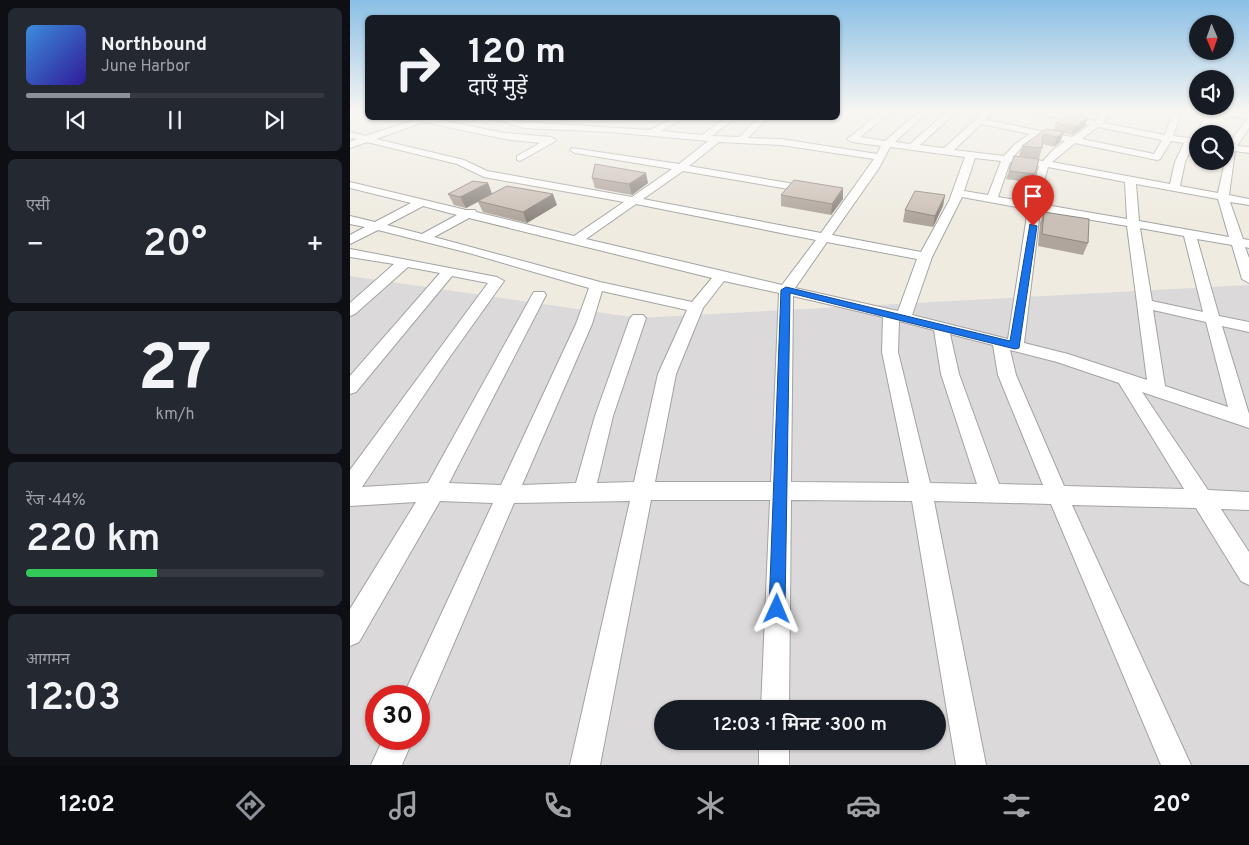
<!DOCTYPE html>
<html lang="hi">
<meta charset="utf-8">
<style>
body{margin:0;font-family:Overpass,"Noto Sans Devanagari",sans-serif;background:#242831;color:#f1f3f6;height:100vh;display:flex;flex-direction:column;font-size:19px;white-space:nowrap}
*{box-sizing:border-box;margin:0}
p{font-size:16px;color:#9ea1a6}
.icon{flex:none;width:28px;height:28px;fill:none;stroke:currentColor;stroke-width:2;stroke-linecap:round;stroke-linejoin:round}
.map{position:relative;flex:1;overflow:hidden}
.drawer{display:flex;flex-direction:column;gap:8px;padding:8px;background:#0d0f14;width:350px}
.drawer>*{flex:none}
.hud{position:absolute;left:15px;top:15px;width:475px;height:105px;border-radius:8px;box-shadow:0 1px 4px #0004;background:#171b24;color:#f1f3f6;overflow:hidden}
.needle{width:32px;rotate:178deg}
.fabs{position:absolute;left:839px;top:15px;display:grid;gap:10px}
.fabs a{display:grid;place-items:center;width:45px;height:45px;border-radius:50%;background:#171b24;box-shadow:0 1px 4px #0004;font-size:25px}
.speed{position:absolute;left:15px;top:685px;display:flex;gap:10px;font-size:25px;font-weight:700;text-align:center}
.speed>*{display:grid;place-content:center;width:65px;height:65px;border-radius:50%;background:#171b24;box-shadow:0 1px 4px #0004;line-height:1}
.speed .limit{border:8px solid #d22;background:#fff;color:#111}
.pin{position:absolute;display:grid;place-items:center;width:42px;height:42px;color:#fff;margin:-51px -21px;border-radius:50% 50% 50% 0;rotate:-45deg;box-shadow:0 0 5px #0007}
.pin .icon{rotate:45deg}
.me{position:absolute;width:55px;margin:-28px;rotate:1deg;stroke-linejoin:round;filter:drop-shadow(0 0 4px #0008)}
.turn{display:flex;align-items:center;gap:18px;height:105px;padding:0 20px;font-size:22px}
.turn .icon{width:65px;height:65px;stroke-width:2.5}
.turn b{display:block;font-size:35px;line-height:42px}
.big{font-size:38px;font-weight:600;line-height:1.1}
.drawer .card{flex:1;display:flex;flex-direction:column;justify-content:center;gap:8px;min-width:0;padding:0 18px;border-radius:8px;background:#242831}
.drawer .dial{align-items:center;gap:0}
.dial b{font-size:65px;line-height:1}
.song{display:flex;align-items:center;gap:15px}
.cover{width:60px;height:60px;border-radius:8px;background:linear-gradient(135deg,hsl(210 70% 55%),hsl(250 70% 35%))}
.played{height:5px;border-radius:2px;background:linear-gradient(90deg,#8c9099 35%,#363941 35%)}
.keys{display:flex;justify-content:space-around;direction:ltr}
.heat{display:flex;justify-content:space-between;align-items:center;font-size:28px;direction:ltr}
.charge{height:8px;border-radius:4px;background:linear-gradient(90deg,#34c759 44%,#363941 0)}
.trip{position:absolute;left:304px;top:700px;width:292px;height:50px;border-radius:25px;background:#171b24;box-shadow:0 1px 4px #0004;font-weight:600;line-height:50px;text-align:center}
.dock{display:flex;height:80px;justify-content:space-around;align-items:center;background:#090b0e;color:#9ea1a6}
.dock .icon{width:35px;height:35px}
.dock .on{color:#8c9099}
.dock b{font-size:22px;color:#f1f3f6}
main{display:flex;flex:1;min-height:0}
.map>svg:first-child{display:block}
</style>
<main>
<section class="drawer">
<div class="card">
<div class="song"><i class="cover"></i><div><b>Northbound</b><p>June Harbor</p></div></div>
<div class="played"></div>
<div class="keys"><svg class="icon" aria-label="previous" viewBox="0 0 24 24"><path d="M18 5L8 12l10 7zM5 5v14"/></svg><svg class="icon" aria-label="pause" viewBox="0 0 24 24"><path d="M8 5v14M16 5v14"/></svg><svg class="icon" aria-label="next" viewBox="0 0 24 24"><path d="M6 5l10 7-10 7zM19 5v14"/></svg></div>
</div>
<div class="card"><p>एसी</p>
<div class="heat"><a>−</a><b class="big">20°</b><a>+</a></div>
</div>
<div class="card dial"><b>27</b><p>km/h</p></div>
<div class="card"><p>रेंज · 44%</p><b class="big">220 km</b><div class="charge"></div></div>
<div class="card"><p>आगमन</p><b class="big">12:03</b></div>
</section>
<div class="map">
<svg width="899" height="765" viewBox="0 0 899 765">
<rect width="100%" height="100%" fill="#efebe1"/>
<path fill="#dbd9d9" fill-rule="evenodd" d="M0,276l288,42 611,-33v480h-899zM26,696h43v43h-43zM312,709h276v32h-276z"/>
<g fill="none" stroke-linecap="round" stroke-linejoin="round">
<defs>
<path id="minor" d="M530,113h10l-30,24 25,4 32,-28h9l-31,29 15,2 36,-31h9l-35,32 24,3 39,-35 8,1 -5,6 86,17 18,-12 -54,-12h18l41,8 7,-8h8l-7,10 62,12 8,-22h8l-8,23 25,3v6l-5,-1 -8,18 -5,24 38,7 7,-32v-17l3,1 18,-25 3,-1 -27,-6 27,1v14l-12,18 12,1v6l-14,-2 -6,44 20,4v6l-19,-3 13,37 6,1v8l-4,-1 4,11v25l-7,-4 -10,-34 -35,-6 22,77 30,6v10l-27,-6 27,88v14l-107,-36 66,98 41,2v18l-28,-1 28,43v33l-8,-4 -45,-73 -124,-3 119,260h-30l-110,-261 -117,-3 52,264h-30l-44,-264 -121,-1 -2,209h-28l9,-209h-119l-51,265h-30l60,-264 -116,2 -87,203 -8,3v-13h-16l90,-193 -53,-2 -81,141 -9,4v-37l66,-107 -66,4v-36l138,-187 -36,-7 -96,116 -6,2v-18l90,-103 -32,-6 -53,47 -5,2v-13l44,-39 -44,-7v-8l147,28 7,4 -55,77 -87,129 66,-4 104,-188 2,-3h10l2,3 -97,188 52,2 75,-161 13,-36 -120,-35 -91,-23 -28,14v-9l15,-8 -15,-3v-8l25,6 36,-19 -61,-15v-6l116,28h9l1,2 98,24 50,-34 -140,-25 -27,-13 -90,-22 -17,6v-6l7,-3 -7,-1v-6l15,4 49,-16 -1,-2h18l73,15 47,4 5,3 -2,2 -34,19 -3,-1v-4l23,-13 -36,-4 -80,-17 -48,17 88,21 23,11 145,26 40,-28 -97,-16 -5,-3 2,-2 107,16 29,-23 -97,-9 -87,-4 -32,-10h12l20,4 126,8 24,-12h10l-23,13 41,4 24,-17h9l-23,18 27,1 20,-19h8l-19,20 33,1 96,15 4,-8 -29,-4 -5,-3zM631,124l49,10 -15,10 -11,12 -50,-6zM748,127l64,13 -8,14 -72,-15zM689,136l26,5 -12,9 -10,11 -30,-4 8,-9zM821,141l13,2 -9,19 -5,22 -118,-22 23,-19 82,17 3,-1zM369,142l62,3 93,14 -53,74 -178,-34 40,-28 129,22 5,-3 -5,-3 -123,-21zM540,147l75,10 -16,44 -28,51 -89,-17 47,-67zM625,158l26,3 -13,34 -24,-4zM660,162l29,4 -10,36 -31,-5zM698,167l77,15 2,37 -87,-15 2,-16zM786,184l82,15 11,38 -90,-16zM612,197l66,12 -20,130 -96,-24 20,-58zM286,204l180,36 -34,45 -196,-46zM73,206l34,9 -35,19 -35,-9zM690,211l87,15 20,154 -79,-26 -44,-11zM119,218l243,60 -20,24 -92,-20 -166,-45zM790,228l44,8 19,76 -51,-11zM477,242l90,17 -19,52 -103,-23zM374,281l55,12 -8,189h-116l21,-108 27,-66zM252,291l85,19 -29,64 -24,108 -37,1 16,-67 33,-98 -3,-3h-10l-3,3 -35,98 -19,67 -54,2 70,-161zM443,296l90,21 -1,35 27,131 -118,-1zM803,310l53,12 22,85 -63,-21zM549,321l35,9 7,44 36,110 -47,-1 -32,-131zM600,334l43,11 5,30 45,110 -44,-1 -40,-110zM660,350l47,12 62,21 65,106 -120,-3 -48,-111z
M856,113h8l-8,21h-8v1l-1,-1z
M33,739h30l-11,26h-31z
M409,741h30v24h-30z"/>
</defs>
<use href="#minor" stroke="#a3a3a3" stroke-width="2"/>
<use href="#minor" fill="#fff" fill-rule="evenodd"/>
</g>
<path fill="#afa59d" d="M706,123l29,3 -13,9 -9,-2 -3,9 -6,5 -11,-3 -1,4 -3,11 -20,-3 3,-10 24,-17 7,1z
M659,171l26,3 -3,9 -26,-4z
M242,178l56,5 -16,12 -37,-7z
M138,183l4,11 65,11 -30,18 -44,-11 -5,-10 -12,6 -12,-3 -6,-11z
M493,188v11l-12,16 -50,-9v-11z
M595,195l-2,11 -10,21 -30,-5 2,-12z
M694,212l44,31 -5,12 -45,-9 2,-23z"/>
<path fill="#8e8680" d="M738,118l-3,8 -13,9 3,-8z
M714,132l-4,10 -6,5 3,-10z
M296,173l2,10 -16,12 -3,-11z
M138,183l4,11 -26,14 -6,-11z
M493,188v11l-12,16 1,-11z
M203,194l4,11 -30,18 -4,-11z
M595,195l-2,11 -10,21 2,-11z"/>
<path fill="#cbc0b7" stroke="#8e8680" d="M719,114l19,4 -13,9 -19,-4z
M696,129l18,3 -7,5 -14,-3 -1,14 -20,-2z
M664,156l25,3 -4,15 -26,-3z
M245,164l51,9 -17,11 -37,-6z
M444,180l49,8 -11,16 -51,-9z
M123,181l15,2 -28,14 -12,-3z
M157,186l46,8 -30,18 -45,-11z
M565,191l30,4 -10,21 -30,-6z
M694,212l45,7 -1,24 -46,-9z"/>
<linearGradient id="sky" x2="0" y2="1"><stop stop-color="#8abfe5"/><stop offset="0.51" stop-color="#f8f6f2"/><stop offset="1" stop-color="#f8f6f2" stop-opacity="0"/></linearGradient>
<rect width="899" height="220" fill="url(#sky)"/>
<path fill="#1a73e8" stroke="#114b97" d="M680,224l7,2 -18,122 -4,1 -225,-56 -5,316 -2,6 -6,3 -6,-3 -2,-6 12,-319 5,-3 224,54z"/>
</svg>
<div class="fabs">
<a><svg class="needle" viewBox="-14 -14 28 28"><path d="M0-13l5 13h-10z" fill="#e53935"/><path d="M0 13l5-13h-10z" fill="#9ea1a6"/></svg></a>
<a><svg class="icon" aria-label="sound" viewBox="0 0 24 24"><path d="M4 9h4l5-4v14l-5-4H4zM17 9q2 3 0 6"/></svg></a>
<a><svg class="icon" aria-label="search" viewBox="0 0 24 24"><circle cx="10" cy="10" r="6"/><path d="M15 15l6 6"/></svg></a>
</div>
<div class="speed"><div class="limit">30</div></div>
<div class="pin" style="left:683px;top:226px;background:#d93025"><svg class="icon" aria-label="arrive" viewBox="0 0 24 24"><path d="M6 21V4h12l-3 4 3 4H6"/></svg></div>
<svg class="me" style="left:427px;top:609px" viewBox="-20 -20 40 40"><path d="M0-17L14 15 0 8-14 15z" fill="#1a73e8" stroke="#fff" stroke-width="4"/></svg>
<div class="trip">12:03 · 1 मिनट · 300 m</div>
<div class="hud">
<div class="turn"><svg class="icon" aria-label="right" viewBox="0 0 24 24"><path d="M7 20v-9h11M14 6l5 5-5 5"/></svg><div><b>120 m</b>दाएँ मुड़ें</div></div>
</div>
</div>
</main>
<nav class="dock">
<b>12:02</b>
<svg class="icon on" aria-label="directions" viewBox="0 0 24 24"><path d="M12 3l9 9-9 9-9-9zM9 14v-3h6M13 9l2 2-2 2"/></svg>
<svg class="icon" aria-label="music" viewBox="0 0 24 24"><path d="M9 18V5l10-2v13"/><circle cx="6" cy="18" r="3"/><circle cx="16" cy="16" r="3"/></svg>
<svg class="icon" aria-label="phone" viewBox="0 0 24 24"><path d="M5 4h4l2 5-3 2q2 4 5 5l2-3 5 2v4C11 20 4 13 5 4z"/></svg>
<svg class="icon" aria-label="climate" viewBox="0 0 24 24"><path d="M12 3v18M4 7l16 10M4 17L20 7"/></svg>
<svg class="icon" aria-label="car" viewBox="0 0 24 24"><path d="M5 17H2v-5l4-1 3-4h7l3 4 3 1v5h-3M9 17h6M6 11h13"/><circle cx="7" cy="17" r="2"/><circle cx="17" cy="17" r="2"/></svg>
<svg class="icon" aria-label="filters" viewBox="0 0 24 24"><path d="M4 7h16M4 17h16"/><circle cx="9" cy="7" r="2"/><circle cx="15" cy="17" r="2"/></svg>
<b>20°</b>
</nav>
